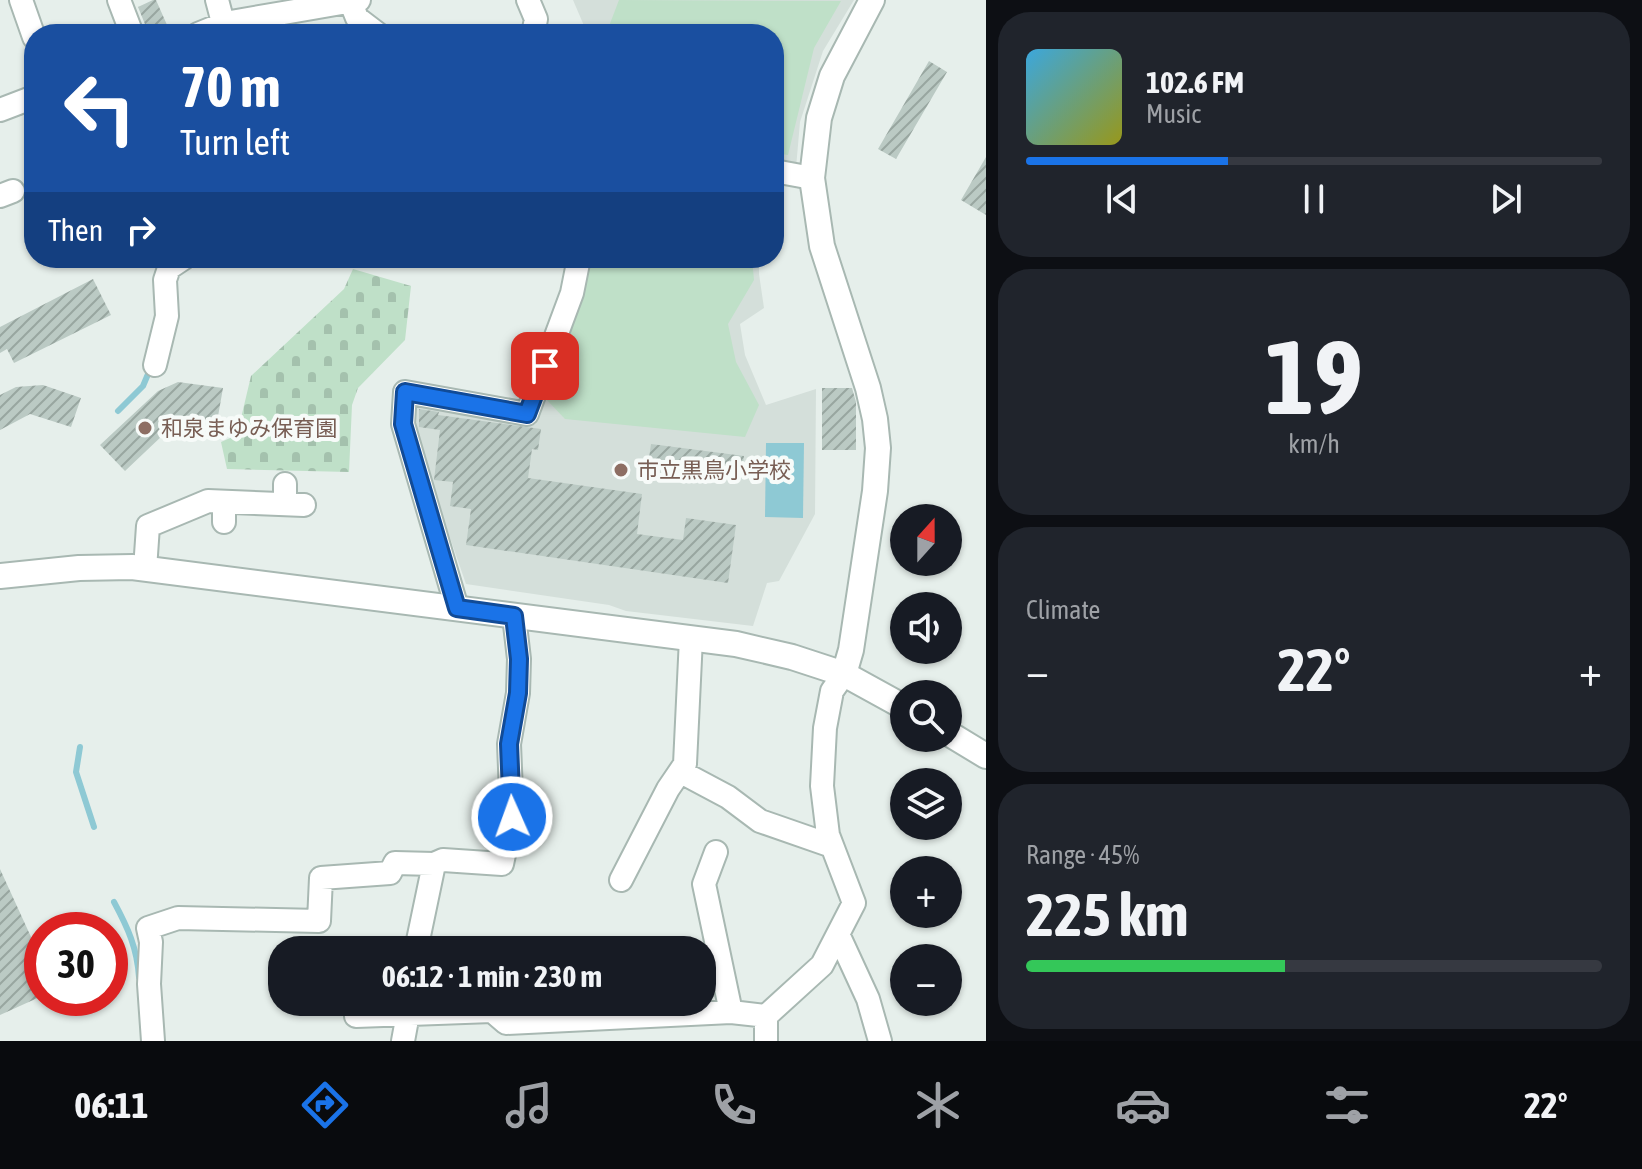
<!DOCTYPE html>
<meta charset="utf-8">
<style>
body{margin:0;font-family:"Asap Condensed","Noto Sans JP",sans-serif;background:#20242c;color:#f1f3f6;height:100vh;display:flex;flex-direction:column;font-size:30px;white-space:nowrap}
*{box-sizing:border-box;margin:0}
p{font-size:26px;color:#9ea1a6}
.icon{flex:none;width:44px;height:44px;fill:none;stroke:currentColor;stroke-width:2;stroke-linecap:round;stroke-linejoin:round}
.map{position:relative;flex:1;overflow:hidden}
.details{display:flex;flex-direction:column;gap:12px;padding:12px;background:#0d0f14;width:656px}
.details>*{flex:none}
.hud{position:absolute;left:24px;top:24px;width:760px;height:244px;border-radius:32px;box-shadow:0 2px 6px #0004;background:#1a4fa0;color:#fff;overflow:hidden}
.needle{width:52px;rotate:21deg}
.fabs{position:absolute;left:890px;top:504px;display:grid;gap:16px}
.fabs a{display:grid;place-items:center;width:72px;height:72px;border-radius:50%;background:#171b24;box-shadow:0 2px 6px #0004;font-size:40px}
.speed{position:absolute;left:24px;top:912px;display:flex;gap:16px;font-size:40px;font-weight:700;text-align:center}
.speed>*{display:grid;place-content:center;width:104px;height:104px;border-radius:50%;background:#171b24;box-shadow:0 2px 6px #0004;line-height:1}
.speed .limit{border:12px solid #d22;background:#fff;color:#111}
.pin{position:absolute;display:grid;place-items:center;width:68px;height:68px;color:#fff;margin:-34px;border-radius:16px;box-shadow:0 4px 12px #0006}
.me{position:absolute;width:88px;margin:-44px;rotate:358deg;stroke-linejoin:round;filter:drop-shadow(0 0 6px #0008)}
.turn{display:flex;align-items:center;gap:28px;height:168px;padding:0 24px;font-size:36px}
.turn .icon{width:104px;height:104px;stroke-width:2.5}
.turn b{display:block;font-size:56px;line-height:68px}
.then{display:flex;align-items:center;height:76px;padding:0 24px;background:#0003;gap:16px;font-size:30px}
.big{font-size:60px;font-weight:700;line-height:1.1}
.details .tile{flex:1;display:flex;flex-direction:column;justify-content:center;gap:12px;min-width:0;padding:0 28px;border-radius:32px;background:#20242c}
.details .dial{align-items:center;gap:0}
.dial b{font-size:104px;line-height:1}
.song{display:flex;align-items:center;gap:24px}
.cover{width:96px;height:96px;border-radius:12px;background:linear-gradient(135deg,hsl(200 70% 55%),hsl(60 70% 35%))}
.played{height:8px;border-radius:4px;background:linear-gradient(90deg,#1a73e8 35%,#363941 35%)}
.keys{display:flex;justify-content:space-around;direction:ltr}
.heat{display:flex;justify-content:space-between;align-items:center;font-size:44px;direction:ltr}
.charge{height:12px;border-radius:6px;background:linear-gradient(90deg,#34c759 45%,#363941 0)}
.trip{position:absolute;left:268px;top:936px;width:448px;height:80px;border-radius:32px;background:#171b24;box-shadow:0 2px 6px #0004;font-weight:700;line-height:80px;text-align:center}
.dock{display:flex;height:128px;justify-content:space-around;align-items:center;background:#090b0e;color:#9ea1a6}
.dock .icon{width:56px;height:56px}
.dock .active{color:#1a73e8}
.dock b{font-size:36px;color:#f1f3f6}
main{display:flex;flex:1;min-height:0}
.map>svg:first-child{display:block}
</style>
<main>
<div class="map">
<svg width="986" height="1041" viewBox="0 0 986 1041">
<defs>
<pattern id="cemetery-stones" width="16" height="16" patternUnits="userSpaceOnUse" patternTransform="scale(2)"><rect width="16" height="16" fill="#bfe0c8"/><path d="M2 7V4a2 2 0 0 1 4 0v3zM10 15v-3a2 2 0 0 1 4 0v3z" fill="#a4c1ad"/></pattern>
<pattern id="building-hatch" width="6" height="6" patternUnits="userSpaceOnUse" patternTransform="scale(2)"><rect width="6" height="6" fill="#bbcac4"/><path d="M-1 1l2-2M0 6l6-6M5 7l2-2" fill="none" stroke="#98a6a0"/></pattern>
</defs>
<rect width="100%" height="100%" fill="#e6efeb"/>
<path fill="#d4dfda" d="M573,0h281l-31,51 -23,71 -4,46 -22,-5v-129h-172l1,-2 -18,-4z
M588,258h171v16l5,34 -24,16 5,31 21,50 50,-16 -1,125 -36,67 -12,2 -14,43 -127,-15 -17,-6 -143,-21 -55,-159 -1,-19 10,-5 112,19z"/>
<path fill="url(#cemetery-stones)" d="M353,269l58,17 -6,54 -47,48 -6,17 -3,67 -122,-3 -6,-27 16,-7 14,-59 93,-87z"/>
<path fill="#bfe0c8" d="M619,0l222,1 -27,47 -26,107 -14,-2v-119h-168z
M591,258h161l2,22 -26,44 8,38 23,43 -14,32 -180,-18 -19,-20 36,-98z"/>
<path fill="#8ec9d4" d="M766,443h38l-1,75 -38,-1z"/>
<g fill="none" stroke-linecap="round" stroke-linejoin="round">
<path stroke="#8ec9d4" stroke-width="6" d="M118,411l25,-25 8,-19
M80,747l-4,25 18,55
M114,902c14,26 23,46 25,75"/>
</g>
<path fill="url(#building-hatch)" d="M153,0h3l15,34h-22l-11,-27z
M929,61l18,11 -51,87 -18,-10z
M986,157v58l-25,-15z
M93,279l18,36 -97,48 -7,-14 -7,4v-26z
M178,382l45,6 -6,34 -34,-6 -58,55 -25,-26 58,-54z
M43,385l38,13 -10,29 -41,-13 -30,16v-35l16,-8z
M822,388h30l4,14v48h-34z
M419,409l20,3 -1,3 103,14 -3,21 -6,-1 -4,29 114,16 -5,40 46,6 3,-22 50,7 -8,58 -262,-38 5,-36 -21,-3 3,-24 -19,-2 6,-50 -21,-3z
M651,444l93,12 -3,22 -93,-13z
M0,869l42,92v35l-42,19z"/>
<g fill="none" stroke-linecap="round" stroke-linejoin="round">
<defs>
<path id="minor" d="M21,0l13,37
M119,0l13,34
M217,0l9,34
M528,0l8,19 -3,15
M351,3l6,15 21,16
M198,34l27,-11 134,-23
M0,110l34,-13
M774,171l38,7
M0,196l13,-5
M155,365l12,-49 -2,-36 4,-12 15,-10
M285,504v-20
M224,522v-20
M145,569l3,-43 60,-25 96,4
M457,608l-54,-184 2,-32 122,22 45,-121 7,-35
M681,772l47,25 32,24 72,25
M716,852l-12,32 27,128
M621,880l47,-91 17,-25 6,-126
M838,934l30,65 12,42
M416,950l18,-86 9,-4 59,4 10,-47 -3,-73 9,-51 1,-34 -5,-43
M356,1016l136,-5 14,12 225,-11 35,4
M153,1041l-4,-57 2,-42 -3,-14 30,-10 141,3 2,-43 69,-5 5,-10 39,1
M403,1041l7,-38
M766,1041v-25l56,-51 32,-62 -26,-68 -6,-49 3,-58 7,-37 12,-17"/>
<path id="tertiary" d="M0,576l79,-8 53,-1 604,77 56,13 52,17 60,33
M844,674l7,-24 24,-159 3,-43 -3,-29 -7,-31 -46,-142 -10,-68 7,-60 13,-42 40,-76
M948,733l38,23"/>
</defs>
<use href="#minor" stroke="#a8b8b2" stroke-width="26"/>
<use href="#tertiary" stroke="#a8b8b2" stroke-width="28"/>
<use href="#minor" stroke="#fff" stroke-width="22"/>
<use href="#tertiary" stroke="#fff" stroke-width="24"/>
</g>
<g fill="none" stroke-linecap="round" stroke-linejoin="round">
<defs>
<path id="route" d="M512,817l-3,-73 9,-51 1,-34 -5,-43 -57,-8 -54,-184 2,-32 122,22 18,-48"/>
</defs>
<use href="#route" stroke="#114b97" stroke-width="20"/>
<use href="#route" stroke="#1a73e8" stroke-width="14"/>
</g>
<g fill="#8d6e63" stroke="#f7fbf9" stroke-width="3">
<circle cx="145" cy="428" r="8"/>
<circle cx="621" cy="470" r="8"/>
</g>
<g text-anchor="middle" stroke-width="8" stroke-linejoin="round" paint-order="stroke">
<g font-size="22" fill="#785e54" stroke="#f7fbf9" text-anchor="start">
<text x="161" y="436">和泉まゆみ保育園</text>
<text x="637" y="478">市立黒鳥小学校</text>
</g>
</g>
</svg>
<div class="fabs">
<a><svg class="needle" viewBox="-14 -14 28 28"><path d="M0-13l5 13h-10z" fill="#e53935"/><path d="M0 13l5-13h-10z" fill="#9ea1a6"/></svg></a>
<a><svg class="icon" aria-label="sound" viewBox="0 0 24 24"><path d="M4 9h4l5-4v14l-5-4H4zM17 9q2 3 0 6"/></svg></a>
<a><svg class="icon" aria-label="search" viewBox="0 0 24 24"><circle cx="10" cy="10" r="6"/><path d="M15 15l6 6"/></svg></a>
<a><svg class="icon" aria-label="layers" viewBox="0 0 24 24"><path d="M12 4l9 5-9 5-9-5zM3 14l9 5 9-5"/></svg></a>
<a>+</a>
<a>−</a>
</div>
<div class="speed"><div class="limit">30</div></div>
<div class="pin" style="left:545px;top:366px;background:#d93025"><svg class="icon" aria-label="arrive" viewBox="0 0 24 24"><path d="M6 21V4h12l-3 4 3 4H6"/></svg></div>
<svg class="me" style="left:512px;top:817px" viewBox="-20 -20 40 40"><circle r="17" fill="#1a73e8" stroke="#fff" stroke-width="3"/><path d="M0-11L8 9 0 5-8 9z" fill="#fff"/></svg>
<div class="trip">06:12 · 1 min · 230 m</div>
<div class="hud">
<div class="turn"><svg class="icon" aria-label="left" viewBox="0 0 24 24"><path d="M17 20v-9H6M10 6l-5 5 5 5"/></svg><div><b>70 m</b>Turn left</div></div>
<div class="then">Then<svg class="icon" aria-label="right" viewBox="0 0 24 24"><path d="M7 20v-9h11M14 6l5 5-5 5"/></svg></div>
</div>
</div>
<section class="details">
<div class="tile">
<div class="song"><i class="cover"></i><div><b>102.6 FM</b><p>Music</p></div></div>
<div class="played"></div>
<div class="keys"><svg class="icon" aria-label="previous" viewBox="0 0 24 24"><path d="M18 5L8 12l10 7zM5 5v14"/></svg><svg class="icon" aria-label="pause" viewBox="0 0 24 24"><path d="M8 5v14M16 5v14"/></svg><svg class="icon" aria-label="next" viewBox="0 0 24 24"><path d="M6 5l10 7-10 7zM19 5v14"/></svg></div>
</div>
<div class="tile dial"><b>19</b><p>km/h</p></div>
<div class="tile"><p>Climate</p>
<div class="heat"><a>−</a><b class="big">22°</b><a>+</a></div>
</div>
<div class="tile"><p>Range · 45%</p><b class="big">225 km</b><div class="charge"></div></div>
</section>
</main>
<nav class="dock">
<b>06:11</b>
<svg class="icon active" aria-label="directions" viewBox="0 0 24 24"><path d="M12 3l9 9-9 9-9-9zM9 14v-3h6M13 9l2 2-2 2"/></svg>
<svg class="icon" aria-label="music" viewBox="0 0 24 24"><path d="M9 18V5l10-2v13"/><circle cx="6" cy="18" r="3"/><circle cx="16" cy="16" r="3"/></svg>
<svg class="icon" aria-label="phone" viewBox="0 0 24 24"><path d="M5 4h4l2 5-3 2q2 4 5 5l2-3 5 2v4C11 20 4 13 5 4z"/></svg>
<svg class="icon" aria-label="climate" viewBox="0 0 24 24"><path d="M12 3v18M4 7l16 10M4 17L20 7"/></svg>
<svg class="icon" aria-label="car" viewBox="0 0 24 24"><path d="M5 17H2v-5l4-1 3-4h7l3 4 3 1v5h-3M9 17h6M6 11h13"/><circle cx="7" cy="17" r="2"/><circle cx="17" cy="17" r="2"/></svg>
<svg class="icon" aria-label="filters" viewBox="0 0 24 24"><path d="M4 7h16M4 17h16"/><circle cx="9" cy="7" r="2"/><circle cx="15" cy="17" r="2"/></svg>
<b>22°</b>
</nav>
